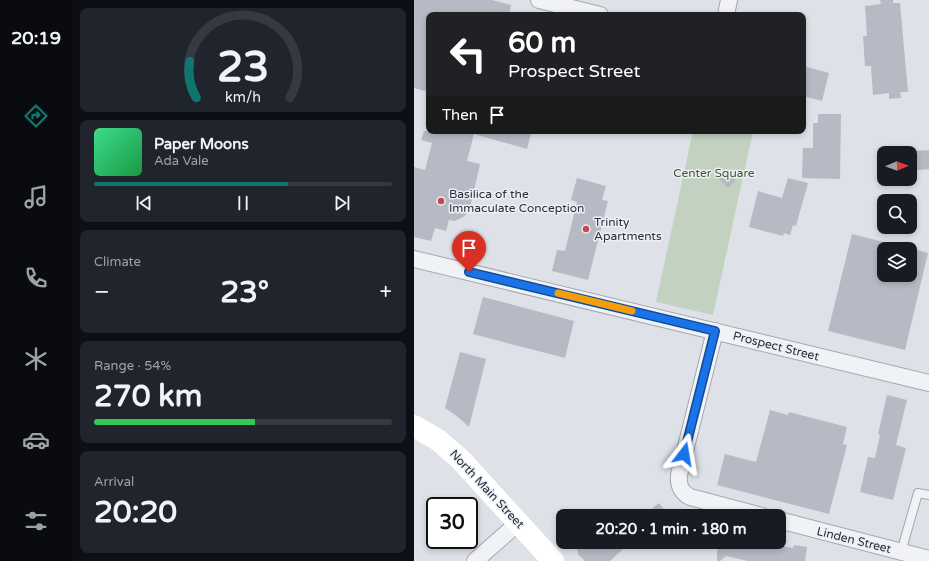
<!DOCTYPE html>
<meta charset="utf-8">
<style>
body{margin:0;font-family:"Varela Round",sans-serif;background:#20242c;color:#f1f3f6;height:100vh;display:flex;flex-direction:column;font-size:15px;white-space:nowrap}
*{box-sizing:border-box;margin:0}
p{font-size:13px;color:#9ea1a6}
.icon{flex:none;width:22px;height:22px;fill:none;stroke:currentColor;stroke-width:2;stroke-linecap:round;stroke-linejoin:round}
.map{position:relative;flex:1;overflow:hidden}
.side{display:flex;flex-direction:column;gap:8px;padding:8px;background:#0d0f14;width:342px}
.side>*{flex:none}
.top-card{position:absolute;left:12px;top:12px;width:380px;height:122px;border-radius:8px;box-shadow:0 2px 6px #0003;background:#202124;color:#fff;overflow:hidden}
.needle{width:26px;rotate:89deg}
.tools{position:absolute;left:463px;top:146px;display:grid;gap:8px}
.tools a{display:grid;place-items:center;width:40px;height:40px;border-radius:8px;background:#171b24;box-shadow:0 2px 6px #0003;font-size:20px}
.speed{position:absolute;left:12px;top:497px;display:flex;gap:8px;font-size:20px;font-weight:700;text-align:center}
.speed>*{display:grid;place-content:center;width:52px;height:52px;border-radius:50%;background:#171b24;box-shadow:0 2px 6px #0003;line-height:1}
.speed .limit{border:2px solid #111;border-radius:6px;background:#fff;color:#111}
.pin{position:absolute;display:grid;place-items:center;width:34px;height:34px;color:#fff;margin:-41px -17px;border-radius:50% 50% 50% 0;rotate:-45deg;box-shadow:0 0 4px #0007}
.pin .icon{rotate:45deg}
.me{position:absolute;width:44px;margin:-22px;rotate:14deg;stroke-linejoin:round;filter:drop-shadow(0 0 3px #0008)}
.turn{display:flex;align-items:center;gap:14px;height:84px;padding:0 16px;font-size:18px}
.turn .icon{width:52px;height:52px;stroke-width:2.5}
.turn b{display:block;font-size:28px;line-height:34px}
.then{display:flex;align-items:center;height:38px;padding:0 16px;background:#0003;gap:8px;font-size:15px}
.big{font-size:30px;font-weight:700;line-height:1.1}
.side .card{flex:1;display:flex;flex-direction:column;justify-content:center;gap:6px;min-width:0;padding:0 14px;border-radius:8px;background:#20242c}
.side .dial{align-items:center;gap:0}
.dial svg{height:104px;overflow:visible;fill:none;stroke:#363941;stroke-width:7;stroke-linecap:round;text-anchor:middle}
.dial text{fill:#f1f3f6;stroke:none}
.song{display:flex;align-items:center;gap:12px}
.cover{width:48px;height:48px;border-radius:6px;background:linear-gradient(135deg,hsl(150 70% 55%),hsl(140 70% 35%))}
.played{height:4px;border-radius:2px;background:linear-gradient(90deg,#0f766e 65%,#363941 65%)}
.keys{display:flex;justify-content:space-around;direction:ltr}
.heat{display:flex;justify-content:space-between;align-items:center;font-size:22px;direction:ltr}
.charge{height:6px;border-radius:3px;background:linear-gradient(90deg,#34c759 54%,#363941 0)}
.trip{position:absolute;left:142px;top:509px;width:230px;height:40px;border-radius:8px;background:#171b24;box-shadow:0 2px 6px #0003;font-weight:700;line-height:40px;text-align:center}
main{display:flex;flex:1;min-height:0}
.tabs{display:flex;flex-direction:column;width:72px;justify-content:space-around;align-items:center;background:#090b0e;color:#9ea1a6}
.tabs .icon{width:28px;height:28px}
.tabs .current{color:#0f766e}
.tabs b{font-size:18px;color:#f1f3f6}
.map>svg:first-child{display:block}
</style>
<main>
<nav class="tabs">
<b>20:19</b>
<svg class="icon current" aria-label="directions" viewBox="0 0 24 24"><path d="M12 3l9 9-9 9-9-9zM9 14v-3h6M13 9l2 2-2 2"/></svg>
<svg class="icon" aria-label="music" viewBox="0 0 24 24"><path d="M9 18V5l10-2v13"/><circle cx="6" cy="18" r="3"/><circle cx="16" cy="16" r="3"/></svg>
<svg class="icon" aria-label="phone" viewBox="0 0 24 24"><path d="M5 4h4l2 5-3 2q2 4 5 5l2-3 5 2v4C11 20 4 13 5 4z"/></svg>
<svg class="icon" aria-label="climate" viewBox="0 0 24 24"><path d="M12 3v18M4 7l16 10M4 17L20 7"/></svg>
<svg class="icon" aria-label="car" viewBox="0 0 24 24"><path d="M5 17H2v-5l4-1 3-4h7l3 4 3 1v5h-3M9 17h6M6 11h13"/><circle cx="7" cy="17" r="2"/><circle cx="17" cy="17" r="2"/></svg>
<svg class="icon" aria-label="filters" viewBox="0 0 24 24"><path d="M4 7h16M4 17h16"/><circle cx="9" cy="7" r="2"/><circle cx="15" cy="17" r="2"/></svg>
</nav>
<section class="side">
<div class="card dial"><svg viewBox="0 0 100 80">
<path d="M14 69A42 42 0 1 1 86 69"/>
<path d="M14 69A42 42 0 0 1 9 41" stroke="#0f766e"/>
<text x="50" y="56" font-size="32" font-weight="700">23</text>
<text x="50" y="72" font-size="11">km/h</text>
</svg></div>
<div class="card">
<div class="song"><i class="cover"></i><div><b>Paper Moons</b><p>Ada Vale</p></div></div>
<div class="played"></div>
<div class="keys"><svg class="icon" aria-label="previous" viewBox="0 0 24 24"><path d="M18 5L8 12l10 7zM5 5v14"/></svg><svg class="icon" aria-label="pause" viewBox="0 0 24 24"><path d="M8 5v14M16 5v14"/></svg><svg class="icon" aria-label="next" viewBox="0 0 24 24"><path d="M6 5l10 7-10 7zM19 5v14"/></svg></div>
</div>
<div class="card"><p>Climate</p>
<div class="heat"><a>−</a><b class="big">23°</b><a>+</a></div>
</div>
<div class="card"><p>Range · 54%</p><b class="big">270 km</b><div class="charge"></div></div>
<div class="card"><p>Arrival</p><b class="big">20:20</b></div>
</section>
<div class="map">
<svg width="515" height="561" viewBox="0 0 515 561">
<rect width="100%" height="100%" fill="#dee1e7"/>
<path fill="#c2d1c0" d="M279,131h60l-40,184 -57,-13z"/>
<path fill="#b6bac4" d="M0,0h78l19,5 -2,10h-80v77l-15,-4z
M466,0h13v3h7l8,89h-8l1,6 -12,1v-6l-16,2 -2,-29h-6l-2,-30h4l-2,-30 16,-2z
M389,66l26,7 -7,28 -19,-5z
M404,114h23l-1,65 -38,-1 1,-30h10v-25h5z
M10,131h102l5,2 -4,16 -53,-15 -7,27 13,3 -10,44 -5,8 -10,5 -6,-1 -3,11 -11,-3 -4,13 -17,-4v-70l11,3 7,-27 -11,-3z
M515,150v19l-19,2v-20z
M312,170l10,10 -8,8 -10,-10z
M163,178l29,8 -4,14 6,1 -20,79 -36,-9 5,-21 8,1 12,-49 -6,-2z
M374,178l20,5 -12,43 -3,-1 -3,10 -6,-2 -1,3 -34,-9 9,-36 24,7z
M438,234l32,8v33h26v-27l18,5 -23,97 -77,-19z
M69,297l91,24 -9,37 -92,-24z
M46,352l26,7 -17,68 -11,-10 -13,-9z
M473,395l20,5 -11,45 10,3 -13,52 -33,-8 8,-35 7,1 5,-23 -2,-1z
M356,410l18,5 1,-3 58,15 -4,17 4,1 -18,69 -112,-29 8,-31 31,8z
M245,503l10,13h-26z
M165,542h40l5,6 -14,13h-25l-7,-7 -1,-6z
M306,542h51l-1,2 23,4 1,-3 13,2 -2,14h-57l-22,-5 -6,5h-3v-9z"/>
<g fill="none" stroke-linecap="round" stroke-linejoin="round">
<defs>
<path id="lane" d="M487,552l17,-59 11,2"/>
<path id="street" d="M125,0l61,15
M312,15l3,-15
M0,259l515,124
M301,331l-36,144c-1,11 2,17 11,22l72,19
M365,520l150,39
M61,561l43,-38"/>
</defs>
<use href="#lane" stroke="#a4a8b1" stroke-width="10"/>
<use href="#street" stroke="#a4a8b1" stroke-width="18"/>
<use href="#lane" stroke="#f1f2f6" stroke-width="8"/>
<use href="#street" stroke="#f1f2f6" stroke-width="16"/>
<path stroke="#fff" stroke-width="22" d="M0,426l24,14 23,20 92,101"/>
</g>
<g fill="none" stroke-linecap="round" stroke-linejoin="round">
<defs>
<path id="route" d="M55,272l246,59 -31,123"/>
</defs>
<use href="#route" stroke="#114b97" stroke-width="10"/>
<use href="#route" stroke="#1a73e8" stroke-width="7"/>
<path stroke="#f59e0b" stroke-width="7" d="M144,293l74,18"/>
</g>
<g fill="#ca454e" stroke="#eef0f5" stroke-width="1.5">
<circle cx="27" cy="201" r="4"/>
<circle cx="172" cy="229" r="4"/>
</g>
<g text-anchor="middle" stroke-width="3" stroke-linejoin="round" paint-order="stroke">
<g font-size="12" fill="#395935" stroke="#eef0f5">
<text x="300" y="177">Center Square</text>
</g>
<g font-size="12" fill="#282e3e" stroke="#eef0f5" text-anchor="start">
<text x="35" y="198">Basilica of the<tspan x="35" dy="14">Immaculate Conception</tspan></text>
<text x="180" y="226">Trinity<tspan x="180" dy="14">Apartments</tspan></text>
</g>
<g font-size="12" fill="#282e3e" stroke="#eef0f5">
<text transform="translate(362 346) rotate(14)" y="4">Prospect Street</text>
<text transform="translate(73 489) rotate(47)" y="4">North Main Street</text>
<text transform="translate(440 540) rotate(14)" y="4">Linden Street</text>
</g>
</g>
</svg>
<div class="tools">
<a><svg class="needle" viewBox="-14 -14 28 28"><path d="M0-13l5 13h-10z" fill="#e53935"/><path d="M0 13l5-13h-10z" fill="#9ea1a6"/></svg></a>
<a><svg class="icon" aria-label="search" viewBox="0 0 24 24"><circle cx="10" cy="10" r="6"/><path d="M15 15l6 6"/></svg></a>
<a><svg class="icon" aria-label="layers" viewBox="0 0 24 24"><path d="M12 4l9 5-9 5-9-5zM3 14l9 5 9-5"/></svg></a>
</div>
<div class="speed"><div class="limit">30</div></div>
<div class="pin" style="left:55px;top:272px;background:#d93025"><svg class="icon" aria-label="arrive" viewBox="0 0 24 24"><path d="M6 21V4h12l-3 4 3 4H6"/></svg></div>
<svg class="me" style="left:270px;top:454px" viewBox="-20 -20 40 40"><path d="M0-17L14 15 0 8-14 15z" fill="#1a73e8" stroke="#fff" stroke-width="4"/></svg>
<div class="trip">20:20 · 1 min · 180 m</div>
<div class="top-card">
<div class="turn"><svg class="icon" aria-label="left" viewBox="0 0 24 24"><path d="M17 20v-9H6M10 6l-5 5 5 5"/></svg><div><b>60 m</b>Prospect Street</div></div>
<div class="then">Then<svg class="icon" aria-label="arrive" viewBox="0 0 24 24"><path d="M6 21V4h12l-3 4 3 4H6"/></svg></div>
</div>
</div>
</main>
